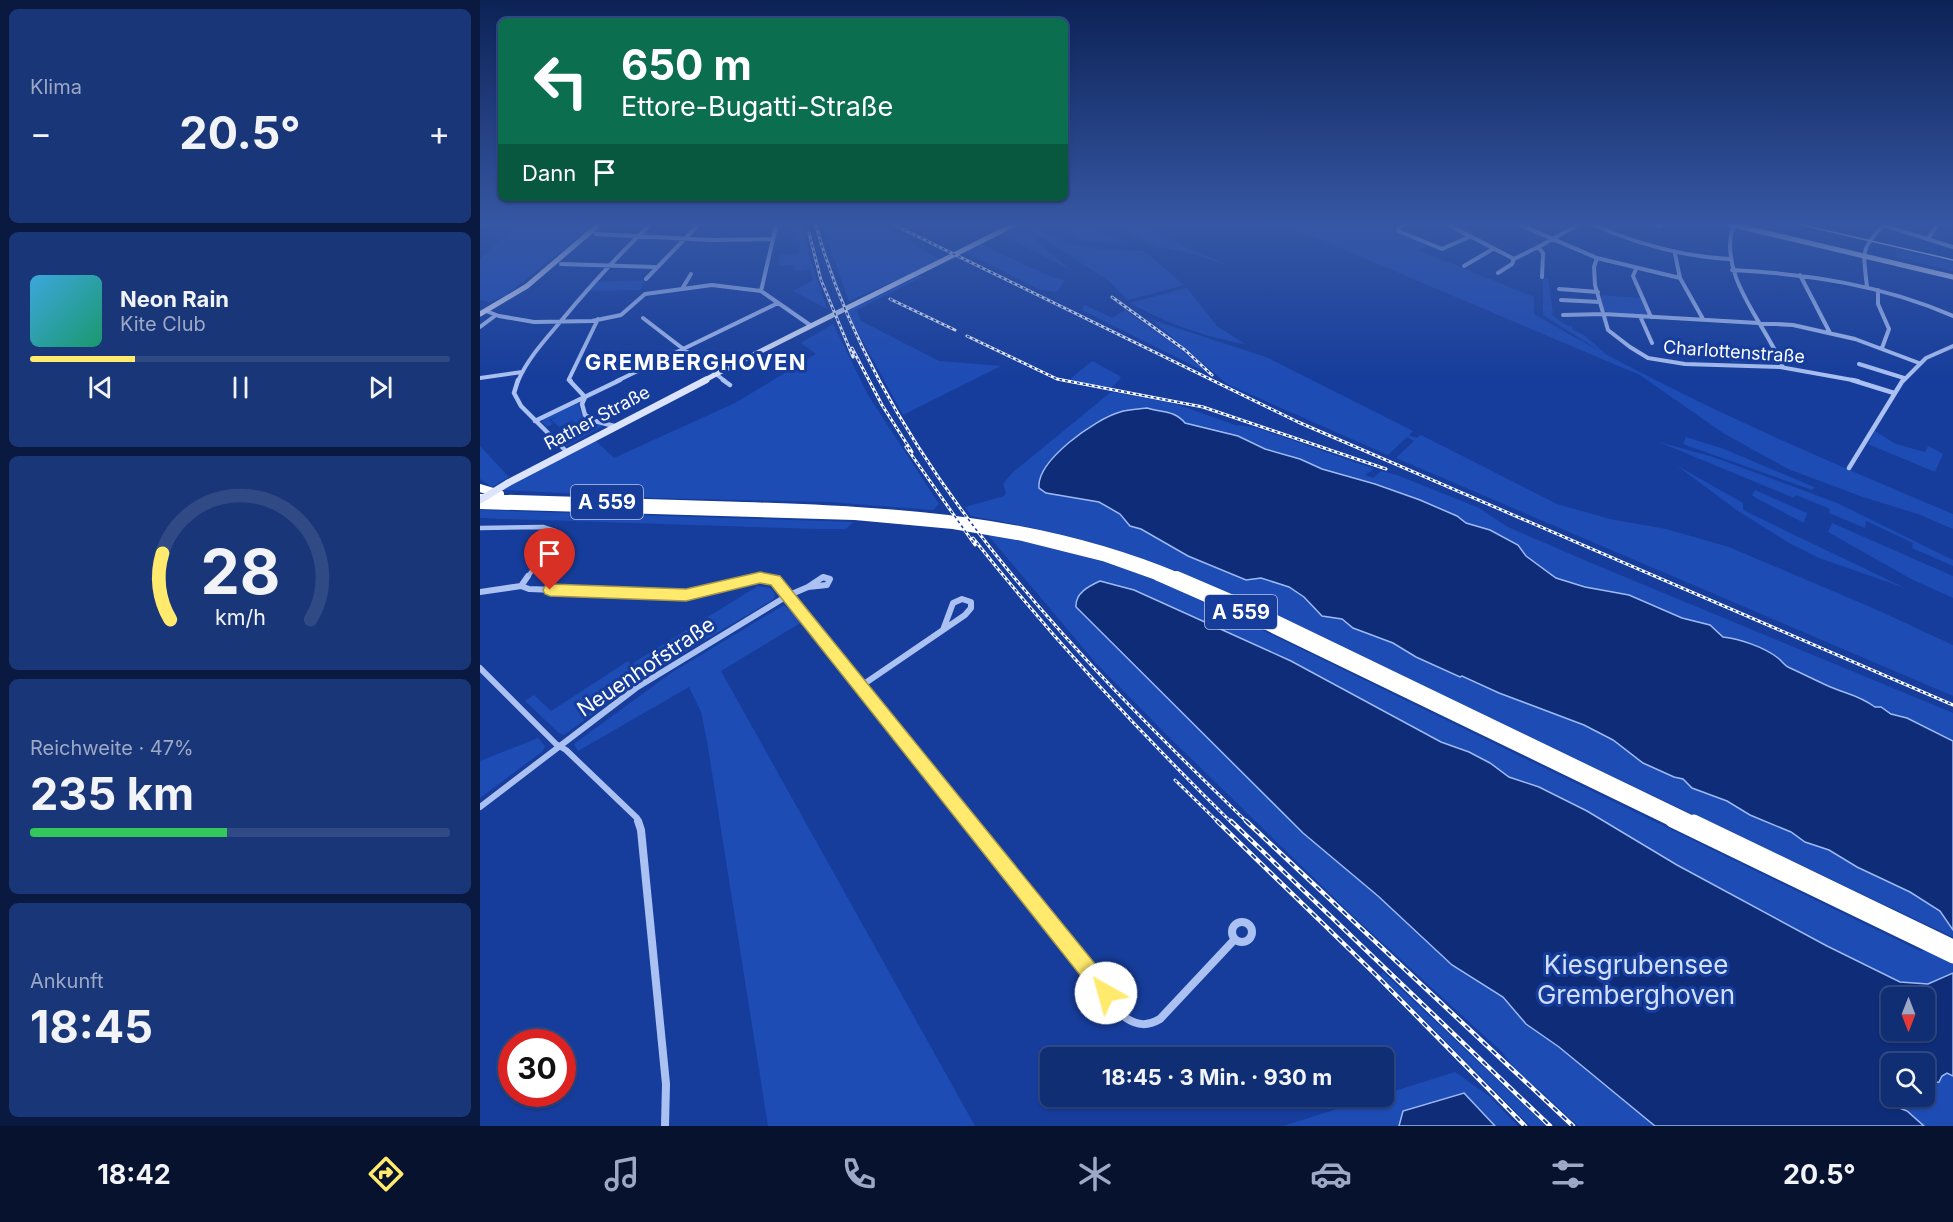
<!DOCTYPE html>
<html lang="de">
<meta charset="utf-8">
<style>
body{margin:0;font-family:Inter,sans-serif;background:#193679;color:#f1f3f6;height:100vh;display:flex;flex-direction:column;font-size:22px;white-space:nowrap}
*{box-sizing:border-box;margin:0}
p{font-size:20px;color:#9ca8c5}
.icon{flex:none;width:33px;height:33px;fill:none;stroke:currentColor;stroke-width:2;stroke-linecap:round;stroke-linejoin:round}
.map{position:relative;flex:1;overflow:hidden}
.drawer{display:flex;flex-direction:column;gap:9px;padding:9px;background:#091940;width:480px}
.drawer>*{flex:none}
.hud{position:absolute;left:18px;top:18px;width:570px;height:183px;border-radius:9px;box-shadow:0 2px 4px #0004,0 0 0 2px #304a86;background:#0b6e4f;color:#fff;overflow:hidden}
.needle{width:39px;rotate:180deg}
.buttons{position:absolute;left:1401px;top:987px;display:grid;gap:12px}
.buttons a{display:grid;place-items:center;width:54px;height:54px;border-radius:9px;background:#102e74;box-shadow:0 2px 4px #0004,0 0 0 2px #304a86;font-size:30px}
.speed{position:absolute;left:18px;top:1029px;display:flex;gap:12px;font-size:30px;font-weight:700;text-align:center}
.speed>*{display:grid;place-content:center;width:78px;height:78px;border-radius:50%;background:#102e74;box-shadow:0 2px 4px #0004,0 0 0 2px #304a86;line-height:1}
.speed .limit{border:9px solid #d22;background:#fff;color:#111}
.pin{position:absolute;display:grid;place-items:center;width:51px;height:51px;color:#fff;margin:-62px -26px;border-radius:50% 50% 50% 0;rotate:-45deg;box-shadow:0 0 6px #0007}
.pin .icon{rotate:45deg}
.me{position:absolute;width:66px;margin:-33px;rotate:322deg;stroke-linejoin:round;filter:drop-shadow(0 0 4px #0008)}
.turn{display:flex;align-items:center;gap:21px;height:126px;padding:0 24px;font-size:27px}
.turn .icon{width:78px;height:78px;stroke-width:2.5}
.turn b{display:block;font-size:42px;line-height:51px}
.then{display:flex;align-items:center;height:57px;padding:0 24px;background:#0003;gap:12px;font-size:22px}
.big{font-size:45px;font-weight:700;line-height:1.1}
.drawer .tile{flex:1;display:flex;flex-direction:column;justify-content:center;gap:9px;min-width:0;padding:0 21px;border-radius:9px;background:#193679}
.drawer .dial{align-items:center;gap:0}
.dial svg{height:156px;overflow:visible;fill:none;stroke:#304a86;stroke-width:7;stroke-linecap:round;text-anchor:middle}
.dial text{fill:#f1f3f6;stroke:none}
.song{display:flex;align-items:center;gap:18px}
.cover{width:72px;height:72px;border-radius:9px;background:linear-gradient(135deg,hsl(200 70% 55%),hsl(160 70% 35%))}
.played{height:6px;border-radius:3px;background:linear-gradient(90deg,#ffea6d 25%,#304a86 25%)}
.keys{display:flex;justify-content:space-around;direction:ltr}
.heat{display:flex;justify-content:space-between;align-items:center;font-size:33px;direction:ltr}
.charge{height:9px;border-radius:4px;background:linear-gradient(90deg,#34c759 47%,#304a86 0)}
.trip{position:absolute;left:560px;top:1047px;width:354px;height:60px;border-radius:9px;background:#102e74;box-shadow:0 2px 4px #0004,0 0 0 2px #304a86;font-weight:700;line-height:60px;text-align:center}
.dock{display:flex;height:96px;justify-content:space-around;align-items:center;background:#06122e;color:#9ca8c5}
.dock .icon{width:42px;height:42px}
.dock .on{color:#ffea6d}
.dock b{font-size:27px;color:#f1f3f6}
main{display:flex;flex:1;min-height:0}
.map>svg:first-child{display:block}
</style>
<main>
<section class="drawer">
<div class="tile"><p>Klima</p>
<div class="heat"><a>−</a><b class="big">20.5°</b><a>+</a></div>
</div>
<div class="tile">
<div class="song"><i class="cover"></i><div><b>Neon Rain</b><p>Kite Club</p></div></div>
<div class="played"></div>
<div class="keys"><svg class="icon" aria-label="previous" viewBox="0 0 24 24"><path d="M18 5L8 12l10 7zM5 5v14"/></svg><svg class="icon" aria-label="pause" viewBox="0 0 24 24"><path d="M8 5v14M16 5v14"/></svg><svg class="icon" aria-label="next" viewBox="0 0 24 24"><path d="M6 5l10 7-10 7zM19 5v14"/></svg></div>
</div>
<div class="tile dial"><svg viewBox="0 0 100 80">
<path d="M14 69A42 42 0 1 1 86 69"/>
<path d="M14 69A42 42 0 0 1 10 35" stroke="#ffea6d"/>
<text x="50" y="56" font-size="32" font-weight="700">28</text>
<text x="50" y="72" font-size="11">km/h</text>
</svg></div>
<div class="tile"><p>Reichweite · 47%</p><b class="big">235 km</b><div class="charge"></div></div>
<div class="tile"><p>Ankunft</p><b class="big">18:45</b></div>
</section>
<div class="map">
<svg width="1473" height="1126" viewBox="0 0 1473 1126">
<rect width="100%" height="100%" fill="#163d9b"/>
<path fill="#1e4cb5" fill-rule="evenodd" d="M41,222h77l-93,74 -16,6 -9,-2v-41z
M302,222h21l7,36 17,51 -34,-18 20,-11 -3,-11 -15,2v-6l-17,1 2,-11 19,-2 1,-13 -8,1 2,-12 -14,1z
M341,222c15,0 32,-2 47,0 27,3 49,29 75,38l-94,41z
M650,222l104,46 -33,-12 -39,-9 -4,2 -28,-16 -1,-6 -6,-4z
M806,222h82l60,24 -10,4 116,47v17c134,79 276,140 419,200v15l-35,-15 -55,-17 -75,-28 -65,-36 -83,-58 -357,-151z
M542,224l49,20 26,5 47,2 40,34 -56,15 -18,-18z
M601,225l44,18 5,1 -50,-4 -5,-3 7,-5 -9,-2z
M533,228l22,12 36,30 -71,-36z
M502,244c8,5 74,37 83,36l-8,12 -19,-3 -72,-36z
M1416,249l57,13v9l-57,-14z
M439,276h5l-67,34 4,11 78,40 62,5 -98,49 -57,-105z
M1063,278h5l5,35 -2,1 15,11 6,1 1,4 11,5 24,21 -65,-41z
M164,280l-3,10 -52,1 6,-9z
M707,288l30,38 28,18c-43,-8 -77,-20 -115,-41z
M1121,295l40,3 6,15 -3,2 -36,-3 -5,-3z
M605,305l27,13 13,-8 56,40 27,23 -126,-63 2,-2 -2,-1z
M672,320l114,37 147,74 -4,4 7,3 5,-3 136,69 53,15 56,10 63,18 146,62 78,36v51l-557,-238 18,-17 -7,-4 -19,18 -161,-71z
M353,324l35,71 71,109 -6,6 -104,-8 -170,-4 -158,-8 93,-51 20,19 123,-56 79,-48 -15,-11z
M1245,349l50,2 3,12 -46,-1z
M612,361l26,14 3,3 -10,10 -42,-8z
M631,392l59,10 65,23 18,2 33,11 88,31 -9,6 8,3 8,-7 16,4 82,33 29,19 88,38 357,148v28l-46,-23 -16,-4 -10,-7h-6c-15,-11 -33,-14 -49,-22 -13,-6 -25,-12 -38,-18 -5,-2 -6,-6 -10,-9 -14,-11 -38,-19 -55,-21l-11,-11 -30,-8 -53,-23 -44,-8 -29,-9 -30,-22 -8,-11 -24,-13 -28,-9 -9,-7 -37,-16 -45,-16 -53,-15 -22,-10 -35,-10 -27,-13 -53,-13c-7,-9 -17,-10 -28,-12 -3,0 -6,-3 -9,-3 -8,-1 -20,2 -28,4 -26,7 -75,44 -81,71l21,13 39,6 21,12 10,12 11,3 47,27 58,24 15,-2 28,9 15,10 18,19 20,3 11,9 40,15 23,14 43,20 3,-1 37,17 85,32 29,15 30,23 31,14 9,2 9,9 35,13 23,14 41,17 14,10 24,8 28,17 53,25 30,19 13,19v7l-777,-366c-67,-26 -134,-43 -205,-55l-6,-9 39,-11 2,-3 -3,-9 9,-11z
M98,403l5,15 20,8 -36,20 -3,-2h4l9,-5 -4,-2 10,-8 -17,6 -6,-7 12,-6 6,3 -11,-9 5,5 -13,6 -8,-7 13,-7 -15,7 4,4 -6,3 -5,-5 1,-3z
M1395,431l21,13 29,8 3,-6 15,8 -8,18 -67,-28z
M1206,437l38,12 90,38 -2,3 -129,-46z
M1179,442l54,15 124,46 116,57v6l-41,-18 1,-5 -47,-22 -1,7 -36,-15 1,-4 -34,-14 -2,3z
M0,446l29,31 -17,10 -12,-8z
M1196,465l67,38v6l4,3 158,76 -86,-30 -30,-15 -51,-32z
M1275,490l52,23 -3,10 -48,-25 -4,-3z
M0,510l373,12 -7,7h-29l-337,-11z
M1352,523l121,53v22l-42,-19 -83,-47z
M507,534c48,9 97,20 143,37 37,13 72,31 107,47l683,333 6,-1 27,13v163h-375l-42,-39 -15,-10 -19,-25 -150,-137 -185,-180 -72,-73zM1412,998h32v32h-32zM1412,1064h32v32h-32z
M278,586l12,2 5,6 -1,5 -130,77 -11,-13z
M304,605l18,17 -81,49 254,455h-207l-61,-385 -6,-29 -12,-25 -111,64 -4,-7 97,-71z
M148,661l13,18 -77,56 -5,-2 -34,-32 9,-6 17,16z
M58,738l7,8 -2,5 -63,47v-37z
M903,972l163,154h-16l-150,-151z
M975,1072l34,24 29,30h-235z"/>
<path fill="#0e2c78" stroke="#9ebaf5" stroke-width="1.5" fill-rule="evenodd" d="M667,408c15,5 27,2 38,15l53,13 27,13 35,10 22,10 53,15 45,16 37,16 9,7 24,7 28,15 8,11 30,22 29,9 44,8 53,23 28,7 13,12c17,2 41,10 55,21 4,3 6,7 10,9 13,6 25,12 38,18 19,9 31,9 49,22h6l10,7 16,4 46,23v189l-13,-19 -30,-19 -53,-25 -28,-17 -24,-8 -14,-10 -41,-17 -23,-14 -35,-13 -9,-9 -9,-2 -31,-14 -30,-23 -29,-15 -85,-32 -37,-17 -2,1 -44,-20 -23,-14 -40,-15 -11,-9 -20,-3 -18,-19 -15,-10 -28,-9 -15,2 -58,-24 -47,-27 -11,-3 -10,-12 -21,-12 -53,-9 -7,-5c-3,-27 56,-69 81,-76 8,-3 18,-3 27,-4z
M620,581l34,9 157,71 150,81 28,10 21,11 19,14 30,10 48,24 90,54 150,81 73,36 28,2 25,-11v103l-6,-3 -5,3 -3,6 -14,2 -1,-20h-32l-1,32h-3l1,8 18,7 17,15h-269l-96,-79 -33,-23 -23,-27 -51,-32 -74,-69 -75,-63 -227,-226c-1,-14 13,-21 24,-26zM1412,998h32v32h-32z
M984,1093l31,33h-96l4,-15z"/>
<g fill="none" stroke-linecap="round" stroke-linejoin="round">
<path stroke="#abc1f2" stroke-width="4" d="M930,222l-11,6 -1,3 44,18 27,-12
M963,222l71,37 24,-12
M1033,222l84,36 83,20
M1107,222c46,21 91,34 142,37
M1166,222l14,4
M0,225l22,-3
M1253,225c-15,52 31,96 50,142
M1403,225l70,22
M116,234l115,6 62,-1
M1448,239l11,-17
M1195,254l5,24 23,41
M1117,258l-3,9 1,18 13,45 22,17 18,11 37,6 95,3 78,14
M81,264l94,3
M984,266l29,-17
M1156,269l-3,7 18,41
M1252,270c77,4 150,15 221,46
M1018,273l14,-9 2,-5
M1320,275l30,58
M1062,277l1,-24 -5,-6 45,-25
M166,279l55,-57
M1387,287c-4,-37 -7,-37 19,-65
M202,289l9,-15
M1079,289l39,3
M1398,290v14l11,25 -7,19
M281,291l16,-69
M281,291l49,34
M1081,300l39,2
M6,311l13,5 35,6 58,-1 29,-6 24,-21 67,-9 49,6
M1083,315l41,-1 189,11 62,14 64,24
M1160,316l12,27
M163,318l82,63
M0,327l16,-12
M1379,364l45,14
M0,378l42,-6
M38,381c10,-23 27,-41 43,-60 29,-35 59,-68 92,-99
M91,381l-2,-2 29,-60
M137,381l161,-78
M1423,381l23,-23 27,-12"/>
<path stroke="#abc1f2" stroke-width="4.5" d="M38,380l-4,13 7,13 45,45
M89,380l16,17
M243,380l7,5
M1372,380l42,13
M105,397l-3,7 3,11 10,6 19,5
M55,421l85,-41
M1369,468l54,-88
M0,528l63,-1 12,4 -1,8 -27,39
M342,578h4"/>
<path stroke="#abc1f2" stroke-width="6" d="M343,577l7,2 -3,6 -19,2z
M41,586l7,-10
M0,592l41,-6 8,3 157,6 68,-17h17l10,6 6,12 48,56 136,171
M0,668l76,76 10,6 71,68 2,5
M381,686l104,-71 6,-7v-6l-9,-3 -9,4 -10,27
M0,807l156,-119 151,-92 21,-9"/>
<path stroke="#abc1f2" stroke-width="8" d="M158,821l3,9 25,254 -1,42
M490,821l156,197c12,8 22,8 34,1l75,-80
M752 932a10 10 0 1 1 20 0a10 10 0 1 1-20 0Z"/>
<path stroke="#dbe4fc" stroke-width="5" d="M1240,222l233,55
M0,314l47,-28 75,-64
M223,381c104,-55 211,-105 316,-159"/>
<path stroke="#dbe4fc" stroke-width="7" d="M28,483l198,-103"/>
<path stroke="#fff" stroke-width="8" d="M0,488l20,6
M0,498c88,3 176,6 264,8 152,5 295,12 437,72
M0,505l375,11 98,9 70,12 80,20 59,21"/>
<path stroke="#fff" stroke-width="10" d="M678,576l84,37 433,210
M697,576l70,30 450,217"/>
<path stroke="#fff" stroke-width="13" d="M1192,821l281,136
M1214,821l259,125"/>
<path stroke="#fff" stroke-width="1.5" d="M1309,222l164,38"/>
<defs>
<path id="rail-far1" d="M335,222c64,236 261,435 433,601
M408,222l410,200 655,283
M329,233l12,47 32,77
M632,297l73,53 27,25
M410,299l65,31
M487,336l90,43 146,28 183,62
M372,348l30,57 30,47
M426,447l69,98
M493,538c80,101 167,195 259,285
M695,780l44,43"/>
<path id="rail" d="M737,821l160,155 148,150
M751,821l319,305
M766,821l327,305"/>
</defs>
<use href="#rail-far1" stroke="#fff" stroke-width="3"/>
<use href="#rail" stroke="#fff" stroke-width="4.5"/>
<use href="#rail-far1" stroke="#163d9b" stroke-width="1.5" stroke-dasharray="3" stroke-linecap="butt"/>
<use href="#rail" stroke="#163d9b" stroke-width="2" stroke-dasharray="6" stroke-linecap="butt"/>
<path stroke="#dbe4fc" stroke-width="7" d="M0,500l28,-17"/>
</g>
<linearGradient id="sky" x2="0" y2="1"><stop stop-color="#0c2255"/><stop offset="0.59" stop-color="#3657a4"/><stop offset="1" stop-color="#3657a4" stop-opacity="0"/></linearGradient>
<rect width="1473" height="379" fill="url(#sky)"/>
<path fill="#ffea6d" stroke="#a69847" stroke-width="1.5" d="M280,572l20,4 333,410 3,7 -3,6 -7,3 -7,-3 -328,-414 -11,-2 -74,18 -136,-5 -5,-2 -2,-4 2,-4 5,-2 136,5z"/>
<g text-anchor="middle" stroke-width="6" stroke-linejoin="round" paint-order="stroke">
<g font-size="18" fill="#fff" stroke="#163d9b">
<text transform="translate(1254 352) rotate(4)" y="6">Charlottenstraße</text>
<text transform="translate(117 418) rotate(-28)" y="6">Rather Straße</text>
</g>
<g fill="#163d9b" stroke="#b9c5e1" stroke-width="1.5">
<rect x="91" y="485" width="72" height="34" rx="4.5"/>
<rect x="725" y="595" width="72" height="34" rx="4.5"/>
</g>
<g font-size="20" font-weight="bold" fill="#fff">
<text x="127" y="509">A 559</text>
<text x="761" y="619">A 559</text>
</g>
<g font-size="21" fill="#fff" stroke="#163d9b">
<text transform="translate(166 667) rotate(-34)" y="7">Neuenhofstraße</text>
</g>
<g font-size="22" font-weight="bold" letter-spacing="1.5" fill="#fff" stroke="#163d9b">
<text x="216" y="370">GREMBERGHOVEN</text>
</g>
<g font-size="26" fill="#d3e0fd" stroke="#163d9b">
<text x="1156" y="974">Kiesgrubensee<tspan x="1156" dy="30">Gremberghoven</tspan></text>
</g>
</g>
</svg>
<div class="buttons">
<a><svg class="needle" viewBox="-14 -14 28 28"><path d="M0-13l5 13h-10z" fill="#e53935"/><path d="M0 13l5-13h-10z" fill="#9ca8c5"/></svg></a>
<a><svg class="icon" aria-label="search" viewBox="0 0 24 24"><circle cx="10" cy="10" r="6"/><path d="M15 15l6 6"/></svg></a>
</div>
<div class="speed"><div class="limit">30</div></div>
<div class="pin" style="left:70px;top:590px;background:#d93025"><svg class="icon" aria-label="arrive" viewBox="0 0 24 24"><path d="M6 21V4h12l-3 4 3 4H6"/></svg></div>
<svg class="me" style="left:626px;top:993px" viewBox="-20 -20 40 40"><circle r="19" fill="#fff"/><path d="M0-13L10 11 0 6-10 11z" fill="#ffea6d"/></svg>
<div class="trip">18:45 · 3 Min. · 930 m</div>
<div class="hud">
<div class="turn"><svg class="icon" aria-label="left" viewBox="0 0 24 24"><path d="M17 20v-9H6M10 6l-5 5 5 5"/></svg><div><b>650 m</b>Ettore-Bugatti-Straße</div></div>
<div class="then">Dann<svg class="icon" aria-label="arrive" viewBox="0 0 24 24"><path d="M6 21V4h12l-3 4 3 4H6"/></svg></div>
</div>
</div>
</main>
<nav class="dock">
<b>18:42</b>
<svg class="icon on" aria-label="directions" viewBox="0 0 24 24"><path d="M12 3l9 9-9 9-9-9zM9 14v-3h6M13 9l2 2-2 2"/></svg>
<svg class="icon" aria-label="music" viewBox="0 0 24 24"><path d="M9 18V5l10-2v13"/><circle cx="6" cy="18" r="3"/><circle cx="16" cy="16" r="3"/></svg>
<svg class="icon" aria-label="phone" viewBox="0 0 24 24"><path d="M5 4h4l2 5-3 2q2 4 5 5l2-3 5 2v4C11 20 4 13 5 4z"/></svg>
<svg class="icon" aria-label="climate" viewBox="0 0 24 24"><path d="M12 3v18M4 7l16 10M4 17L20 7"/></svg>
<svg class="icon" aria-label="car" viewBox="0 0 24 24"><path d="M5 17H2v-5l4-1 3-4h7l3 4 3 1v5h-3M9 17h6M6 11h13"/><circle cx="7" cy="17" r="2"/><circle cx="17" cy="17" r="2"/></svg>
<svg class="icon" aria-label="filters" viewBox="0 0 24 24"><path d="M4 7h16M4 17h16"/><circle cx="9" cy="7" r="2"/><circle cx="15" cy="17" r="2"/></svg>
<b>20.5°</b>
</nav>
